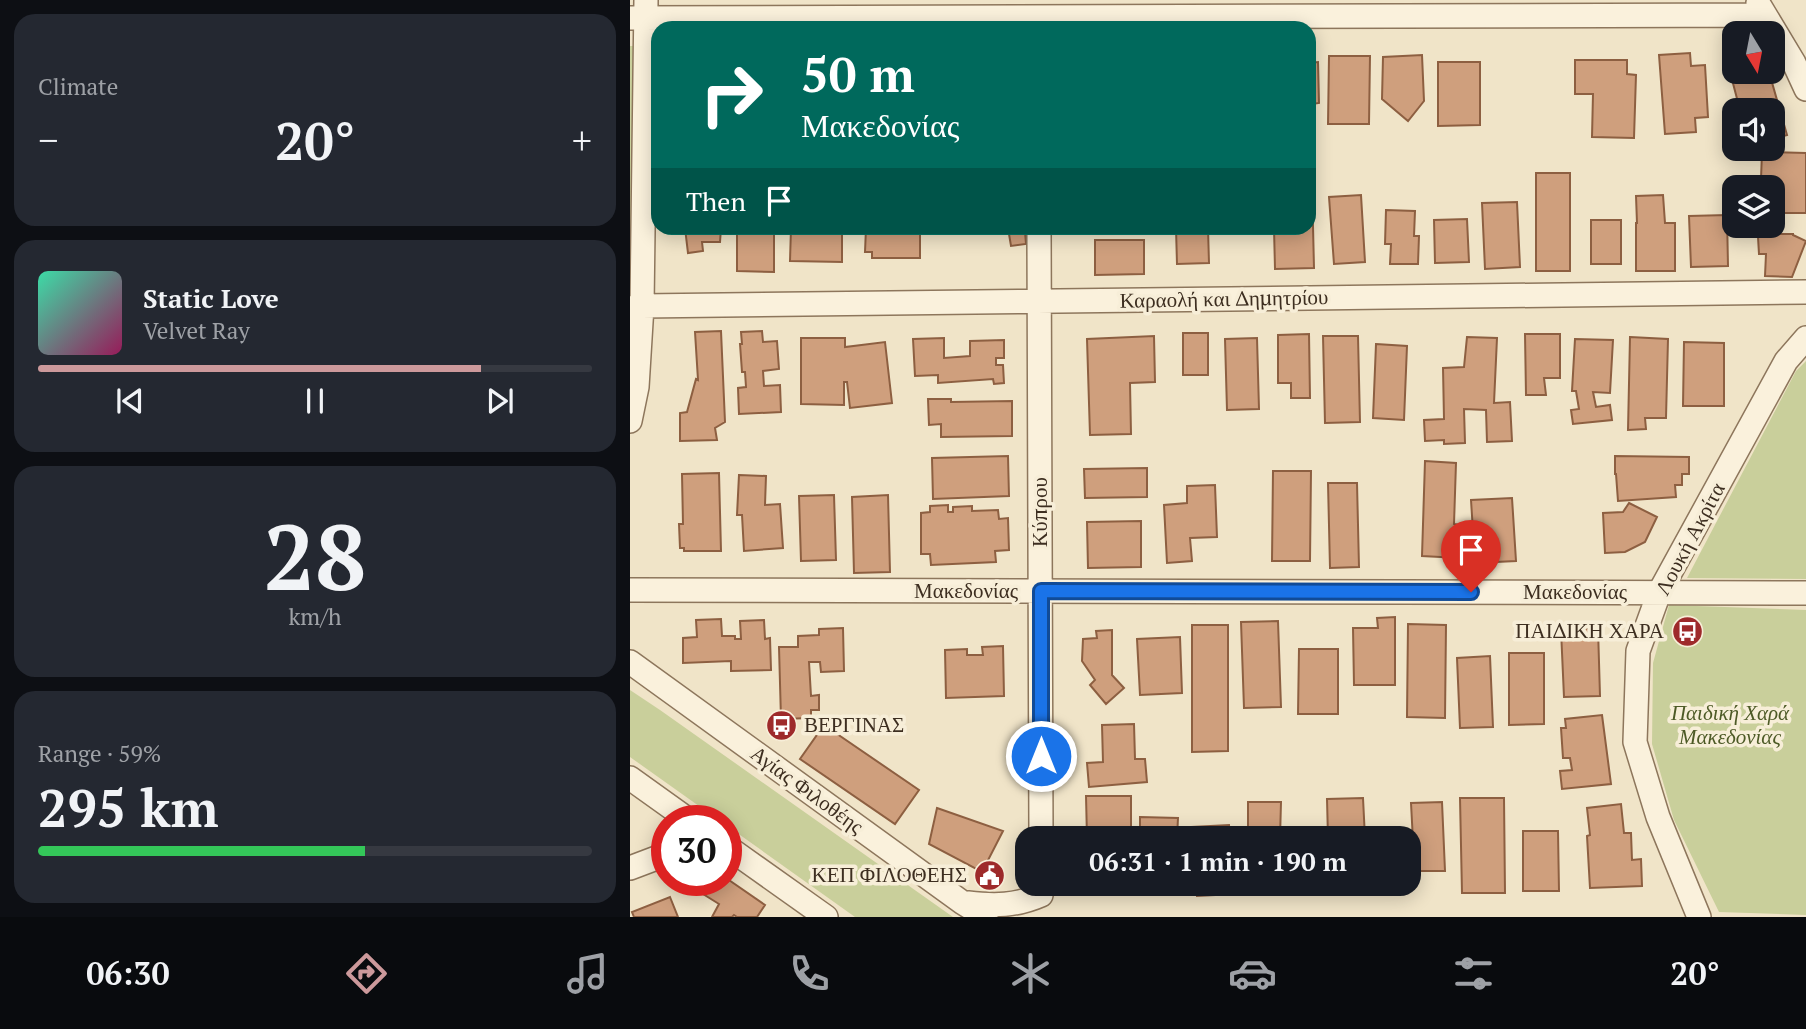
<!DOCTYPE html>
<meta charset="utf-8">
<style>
body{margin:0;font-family:"PT Serif",serif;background:#242831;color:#f1f3f6;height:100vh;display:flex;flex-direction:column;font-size:26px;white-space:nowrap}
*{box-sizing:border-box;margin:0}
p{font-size:23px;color:#9ea1a6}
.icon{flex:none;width:38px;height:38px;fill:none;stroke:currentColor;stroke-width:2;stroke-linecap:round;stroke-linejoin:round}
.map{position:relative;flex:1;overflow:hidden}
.drawer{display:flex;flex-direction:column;gap:14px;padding:14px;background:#0d0f14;width:630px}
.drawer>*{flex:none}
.top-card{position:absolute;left:21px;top:21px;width:665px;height:214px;border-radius:21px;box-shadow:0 4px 18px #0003;background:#00695c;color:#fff;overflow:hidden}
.needle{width:46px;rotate:170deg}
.controls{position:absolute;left:1092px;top:21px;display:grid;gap:14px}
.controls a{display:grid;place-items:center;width:63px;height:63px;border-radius:14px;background:#171b24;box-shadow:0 4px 18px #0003;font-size:35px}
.speed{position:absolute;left:21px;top:805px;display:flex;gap:14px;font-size:35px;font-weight:700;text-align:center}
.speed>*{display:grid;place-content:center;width:91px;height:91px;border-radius:50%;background:#171b24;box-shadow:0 4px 18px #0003;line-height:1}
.speed .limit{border:10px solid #d22;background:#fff;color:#111}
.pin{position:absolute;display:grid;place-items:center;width:60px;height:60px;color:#fff;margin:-72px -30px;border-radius:50% 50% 50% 0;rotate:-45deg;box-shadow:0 0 7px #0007}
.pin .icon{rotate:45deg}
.me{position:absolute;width:77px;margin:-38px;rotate:0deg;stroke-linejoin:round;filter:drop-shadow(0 0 5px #0008)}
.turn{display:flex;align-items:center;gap:24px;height:147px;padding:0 35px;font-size:32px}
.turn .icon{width:91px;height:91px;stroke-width:2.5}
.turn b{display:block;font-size:49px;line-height:60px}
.then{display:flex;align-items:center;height:66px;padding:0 35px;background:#0003;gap:14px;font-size:26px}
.big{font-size:52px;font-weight:800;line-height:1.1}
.drawer .card{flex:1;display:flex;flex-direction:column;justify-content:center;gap:10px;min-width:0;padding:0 24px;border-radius:21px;background:#242831}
.drawer .dial{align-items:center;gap:0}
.dial b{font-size:91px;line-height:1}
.song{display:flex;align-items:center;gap:21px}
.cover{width:84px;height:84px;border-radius:10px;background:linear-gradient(135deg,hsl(160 70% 55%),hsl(330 70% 35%))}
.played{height:7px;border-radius:4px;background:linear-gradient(90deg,#cc999b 80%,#363941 80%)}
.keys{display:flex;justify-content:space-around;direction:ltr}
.heat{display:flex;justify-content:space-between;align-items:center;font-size:38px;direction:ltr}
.charge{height:10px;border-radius:5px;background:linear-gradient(90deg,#34c759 59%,#363941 0)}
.trip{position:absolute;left:385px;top:826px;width:406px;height:70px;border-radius:21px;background:#171b24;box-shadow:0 4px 18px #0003;font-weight:800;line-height:70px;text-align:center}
.tab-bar{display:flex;height:112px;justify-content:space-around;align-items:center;background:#090b0e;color:#9ea1a6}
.tab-bar .icon{width:49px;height:49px}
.tab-bar .selected{color:#cc999b}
.tab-bar b{font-size:32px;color:#f1f3f6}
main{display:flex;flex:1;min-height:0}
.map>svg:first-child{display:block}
</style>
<main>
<section class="drawer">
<div class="card"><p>Climate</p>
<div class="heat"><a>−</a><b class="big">20°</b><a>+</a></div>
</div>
<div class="card">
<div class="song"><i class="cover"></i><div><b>Static Love</b><p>Velvet Ray</p></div></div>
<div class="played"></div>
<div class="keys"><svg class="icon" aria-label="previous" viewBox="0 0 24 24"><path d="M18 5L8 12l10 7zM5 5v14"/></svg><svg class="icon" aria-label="pause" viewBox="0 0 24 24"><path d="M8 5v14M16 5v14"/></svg><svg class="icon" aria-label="next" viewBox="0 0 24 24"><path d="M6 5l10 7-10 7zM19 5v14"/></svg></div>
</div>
<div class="card dial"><b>28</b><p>km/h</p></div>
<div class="card"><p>Range · 59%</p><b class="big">295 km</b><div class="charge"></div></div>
</section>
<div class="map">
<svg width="1176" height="917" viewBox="0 0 1176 917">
<rect width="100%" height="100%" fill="#f0e4c8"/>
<path fill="#c9cf9b" d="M0,46h6l-6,338z
M1176,361v218l-119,-1 109,-207z
M1039,605l137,5v305l-87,-3 -45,-92 -22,-76 1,-81z
M0,690l30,20 293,207h-98l-129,-92v-4h-6l-90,-64z"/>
<path fill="#cf9f7d" stroke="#8d5f41" stroke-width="2" d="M1060,53l1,13 14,-1 3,52 -13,1 1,14 -31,2 -6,-79z
M792,55l2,46 -16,20 -26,-22 1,-42z
M699,56h41l-1,68h-41z
M945,60h52v14l9,1 -2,63 -42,-1 1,-43h-18z
M688,62l1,41 -7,1 -1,19h3v12l-5,1v-73z
M808,62h42v63l-42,1z
M1104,67v5h35l18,63 -14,4v-29h-33l-11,-42z
M1132,152l44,1v60h-33v-26h-31v-8h19z
M906,173h34v98h-34z
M679,184h3l2,84 -39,1 -1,-41h35z
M731,195l4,67 -31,2 -5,-67z
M1033,195l2,28h10v48h-39v-48h1l-1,-27z
M887,202l3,65 -35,2 -3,-66z
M756,210l29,1 -1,25h5l-1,28h-28l1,-20h-6z
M1097,215l1,51 -37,1 -2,-51z
M837,219l2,43 -34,1 -1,-43z
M961,220h30v44h-30z
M55,228h36l-1,14h-18l1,9 -15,2z
M107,228h37v44l-37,-1z
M161,228h51v34l-52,-1z
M236,228h54v30h-48v-6h-7z
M546,228h32l1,35 -32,1z
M395,232l1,12 -15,2 -2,-12z
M1136,234h27v1l13,6 -14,36 -27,-1 1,-22h-7l-1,-17h8z
M465,240h49v34l-49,1z
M91,331l4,91 -10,6 2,12 -37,1v-28l7,-1 9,-33 2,1 -3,-48z
M132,331l1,11 14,-1 2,28 -16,2 1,15 16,-1 1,27 -42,2 -1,-26 8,-1 -1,-15h-3l-2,-28h2l-1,-12z
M553,333h25v42h-25z
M679,334l1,64h-19v-15h-13v-48z
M895,334h35v44h-16l2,17h-20z
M524,336l1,46 -25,1 1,51 -41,1 -3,-96z
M693,336h35l2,86 -35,1z
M837,337l30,1 -3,65 16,-1 2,39 -25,1 -1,-32 -22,-1 1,34 -21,1v-4l-19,1 -1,-21 20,-1 -1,-51 21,-1z
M1000,337l38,2 -2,79h-21l1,11 -18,1z
M171,338h44v9l40,-5 7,61 -42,5 -3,-26h-3v23l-43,-1z
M314,338v20l26,-2v-15l34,-1v18h-8v7h7l1,18 -10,1 -1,-5 -55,4v-8l-23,1 -2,-37z
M627,338l2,71 -32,1 -2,-71z
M945,339l38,1 -3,53 -17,-1 3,15 14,-2 2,15 -39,4 -2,-14 8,-1 -3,-18h-4z
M1054,342l40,1v63h-41z
M746,344l31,2 -3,74 -31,-2z
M298,399h23v3l61,-1v35l-71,1v-13l-12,1z
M378,456l1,40 -76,3 -1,-41z
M985,456l74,1v17h-7v11h-7l1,12 -58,4 -2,-27h-1z
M795,461l31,2 -2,61 7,1 -2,33 -37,-2z
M517,468v29l-62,1 -1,-29z
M643,471h38l-1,90h-38z
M89,473l2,78h-37v-3h-4l-1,-24h4l-1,-50z
M109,475l27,1 -1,29 15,-1 3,44 -39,3 -2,-36h-5z
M698,483h29l2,84 -29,1z
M585,485l2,52 -27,1 2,23 -25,2 -3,-58 23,-2v-17z
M204,495l2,65 -35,1 -2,-65z
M258,495l2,77 -36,1 -2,-76z
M882,498l4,63 -41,2 -4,-63z
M999,503l28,14 -12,25 -20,10 -20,1 -2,-40 20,-1z
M318,505v7h5v-5l19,-1v5l26,-1 1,9 9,-1 1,32 -14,1 1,11 -65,3 -1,-11h-9v-41l9,-1v-6z
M511,521v46l-53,1 -1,-46z
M765,617v68h-41l-1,-57h25l-1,-10z
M91,619l1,17h13v3h6l-1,-18 24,-1 1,19 5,-1 1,32 -40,1v-10l-48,2v-25l14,-1 -1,-17z
M648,621l3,86 -37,1 -3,-86z
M778,624l38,1 -1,93 -38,-1z
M562,625h36v126l-36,1z
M213,628l1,43 -23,1 -1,-10h-11l2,34 8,-1v15h-8v8l-30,1 -2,-72h19v-11l21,-1v-6z
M968,628l2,68 -36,1 -3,-67z
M482,630v45l12,13 -18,16 -16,-19 5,-5 -13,-19 1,-22 14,-1 -1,-7z
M550,637l2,56 -42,2 -3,-56z
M373,646l1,50 -58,2 -1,-48 22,-1v6h16l-1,-8z
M669,649h39v65h-40z
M879,653h35v71l-35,1z
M860,656l3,71 -33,1 -3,-70z
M972,715l9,69 -49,5 -2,-18 12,-1 -2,-12h-7l-2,-30h5l-1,-9z
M504,724l1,35h10l2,23 -58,5 -2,-24 16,-1 -1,-37z
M194,725l95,65 -24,34 -95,-65z
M456,796h45v42h-44z
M733,798l2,40h-37l-1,-39z
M830,798h44l1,95h-43z
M618,802h33l-1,36h-32z
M812,802l3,69h-36v-30h4l-2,-38z
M991,804l3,29h7l1,27 9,-1 1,27 -52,2 -3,-52 3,-1 -3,-27z
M307,808l66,23 -21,41 -53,-28z
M510,817l38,1 -1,20h-37z
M599,825l1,13h-37l-1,-11z
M893,831h35l1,60h-36z
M96,878l39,27 -8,12h-20l-3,-2 -2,2h-20l7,-13 -16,-10 9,-14h14z
M454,884h38h-6l1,10h-30v-8h-3z
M513,884h33v9l-33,1z
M566,884h37l1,10 -37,2z
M617,884h33v5l-33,-1z
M40,897l8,20h-44l-2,-5z"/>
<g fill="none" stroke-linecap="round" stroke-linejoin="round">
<defs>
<path id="minor" d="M1128,3l36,60 12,26
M0,18l1135,-3
M409,228l2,610
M0,308l12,-2 1164,-14
M0,421l7,-34 5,-81 4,-306
M0,590l1176,3
M0,662l333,241 23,14
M0,778l60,43
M96,846l100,71
M0,868l37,-14
M338,903c26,3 48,3 73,-8
M1069,917l-41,-100 -23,-75 3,-91 21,-58 127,-232 20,-23"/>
</defs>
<use href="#minor" stroke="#8d765c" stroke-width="26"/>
<use href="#minor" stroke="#faf1dc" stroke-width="23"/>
</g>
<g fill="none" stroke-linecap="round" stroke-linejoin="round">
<defs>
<path id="route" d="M411,756v-165l430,1"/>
</defs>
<use href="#route" stroke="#114b97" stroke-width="18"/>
<use href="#route" stroke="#1a73e8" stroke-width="12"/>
</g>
<defs>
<symbol id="bus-disc" viewBox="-11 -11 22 22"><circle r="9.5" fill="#9e2a2b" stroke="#f7eed8"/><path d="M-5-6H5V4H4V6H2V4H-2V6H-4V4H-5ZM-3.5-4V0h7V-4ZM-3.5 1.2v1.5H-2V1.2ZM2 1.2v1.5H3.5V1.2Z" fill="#fff"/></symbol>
<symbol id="civic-disc" viewBox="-11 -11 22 22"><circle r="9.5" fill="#9e2a2b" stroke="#f7eed8"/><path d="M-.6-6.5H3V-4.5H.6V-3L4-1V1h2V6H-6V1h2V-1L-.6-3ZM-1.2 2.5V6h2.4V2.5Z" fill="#fff"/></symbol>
</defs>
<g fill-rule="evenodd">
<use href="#bus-disc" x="1040" y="614" width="35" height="35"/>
<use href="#bus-disc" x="134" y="708" width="35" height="35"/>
<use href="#civic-disc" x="342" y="858" width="35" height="35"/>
</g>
<g text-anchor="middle" stroke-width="7" stroke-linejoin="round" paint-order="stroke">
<g font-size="21" fill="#3d2e20" stroke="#f7eed8">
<text transform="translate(594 299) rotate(-1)" y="7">Καραολή και Δημητρίου</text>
<text transform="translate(410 512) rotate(-90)" y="7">Κύπρου</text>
<text transform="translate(1060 539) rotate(-62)" y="7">Λουκή Ακρίτα</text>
<text x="336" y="598">Μακεδονίας</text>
<text x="945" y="599">Μακεδονίας</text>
<text transform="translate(177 790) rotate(36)" y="7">Αγίας Φιλοθέης</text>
</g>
<g font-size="21" fill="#3d2e20" stroke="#f7eed8" text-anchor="end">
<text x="1034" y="638">ΠΑΙΔΙΚΗ ΧΑΡΑ</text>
<text x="174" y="732" text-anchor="start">ΒΕΡΓΙΝΑΣ</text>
<text x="337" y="882">ΚΕΠ ΦΙΛΟΘΕΗΣ</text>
</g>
<g font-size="21" font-style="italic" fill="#4d5a26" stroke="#f7eed8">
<text x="1100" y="720">Παιδική Χαρά<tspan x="1100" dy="24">Μακεδονίας</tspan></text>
</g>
</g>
</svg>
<div class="controls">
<a><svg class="needle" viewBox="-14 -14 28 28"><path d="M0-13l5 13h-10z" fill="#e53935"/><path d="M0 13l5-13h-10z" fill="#9ea1a6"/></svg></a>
<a><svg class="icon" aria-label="sound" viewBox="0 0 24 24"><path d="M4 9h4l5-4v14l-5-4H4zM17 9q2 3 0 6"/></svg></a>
<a><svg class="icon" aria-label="layers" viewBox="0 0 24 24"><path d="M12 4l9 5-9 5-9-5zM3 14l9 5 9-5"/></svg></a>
</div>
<div class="speed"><div class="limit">30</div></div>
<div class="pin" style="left:841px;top:592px;background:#d93025"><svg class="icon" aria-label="arrive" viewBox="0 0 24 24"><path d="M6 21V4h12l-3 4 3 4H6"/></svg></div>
<svg class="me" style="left:411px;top:756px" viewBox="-20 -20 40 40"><circle r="17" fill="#1a73e8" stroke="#fff" stroke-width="3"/><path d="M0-11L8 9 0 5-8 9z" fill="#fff"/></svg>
<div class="trip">06:31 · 1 min · 190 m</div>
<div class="top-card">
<div class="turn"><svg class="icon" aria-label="right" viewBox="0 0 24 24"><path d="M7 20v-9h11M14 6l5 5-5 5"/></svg><div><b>50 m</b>Μακεδονίας</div></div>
<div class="then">Then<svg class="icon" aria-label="arrive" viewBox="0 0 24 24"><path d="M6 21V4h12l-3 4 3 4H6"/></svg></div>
</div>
</div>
</main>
<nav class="tab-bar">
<b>06:30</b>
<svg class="icon selected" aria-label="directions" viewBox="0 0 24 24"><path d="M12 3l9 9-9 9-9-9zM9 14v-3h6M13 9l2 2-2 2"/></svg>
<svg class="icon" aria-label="music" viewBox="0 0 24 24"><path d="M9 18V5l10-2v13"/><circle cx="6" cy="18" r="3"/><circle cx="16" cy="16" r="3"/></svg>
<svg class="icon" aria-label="phone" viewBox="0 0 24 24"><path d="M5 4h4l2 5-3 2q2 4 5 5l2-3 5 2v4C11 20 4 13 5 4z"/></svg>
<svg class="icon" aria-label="climate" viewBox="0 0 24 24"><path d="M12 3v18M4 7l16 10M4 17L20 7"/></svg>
<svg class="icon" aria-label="car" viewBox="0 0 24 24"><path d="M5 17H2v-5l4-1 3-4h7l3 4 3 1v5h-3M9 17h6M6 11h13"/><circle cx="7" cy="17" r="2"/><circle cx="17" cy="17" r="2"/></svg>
<svg class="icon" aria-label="filters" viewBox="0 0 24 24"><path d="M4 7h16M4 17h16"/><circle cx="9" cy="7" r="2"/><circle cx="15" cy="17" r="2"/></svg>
<b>20°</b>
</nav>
